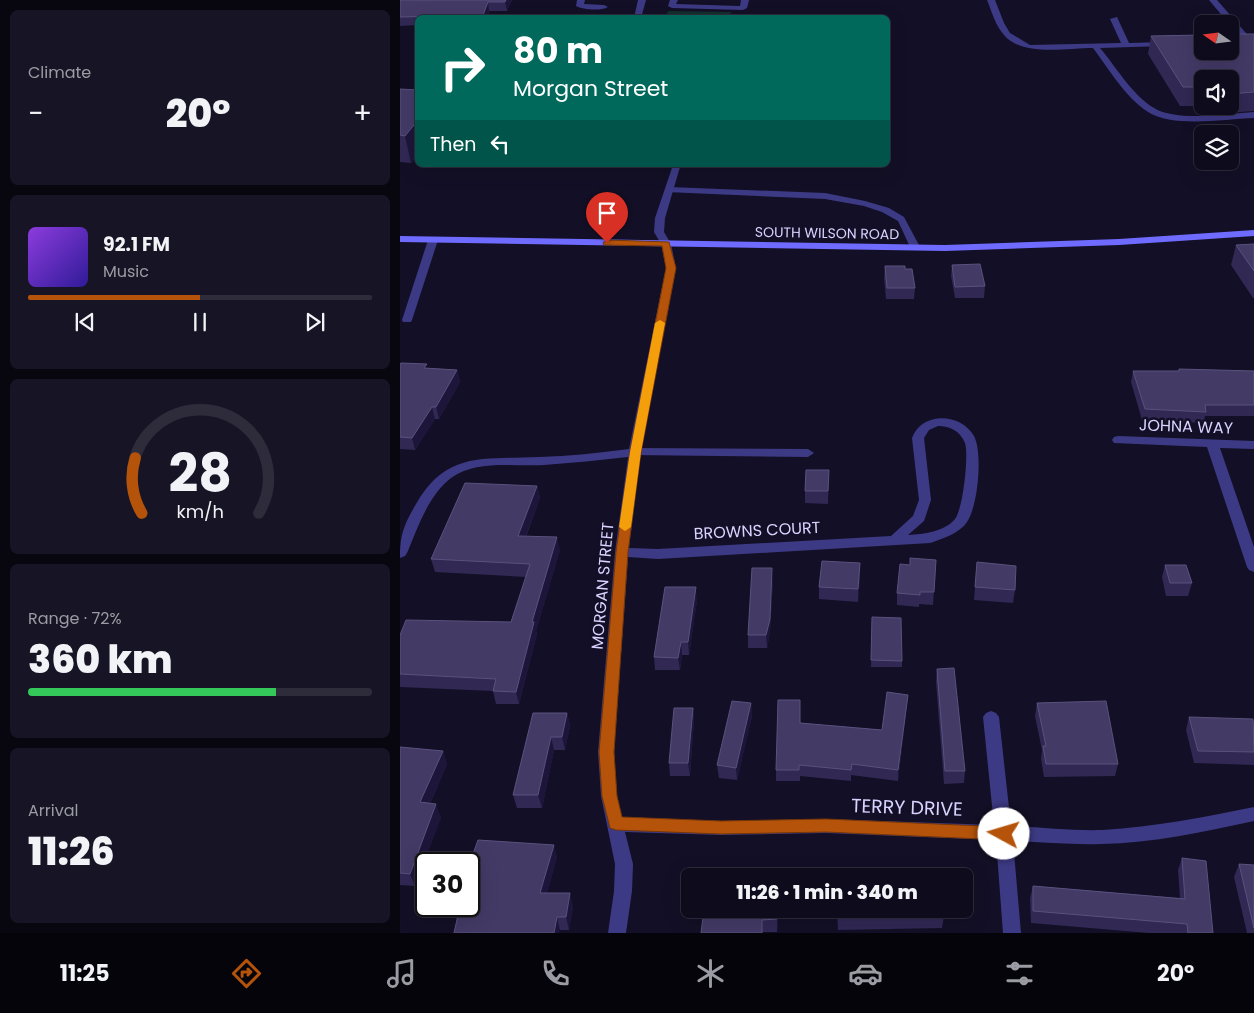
<!DOCTYPE html>
<meta charset="utf-8">
<style>
body{margin:0;font-family:Poppins,sans-serif;background:#171425;color:#f1f3f6;height:100vh;display:flex;flex-direction:column;font-size:19px;white-space:nowrap}
*{box-sizing:border-box;margin:0}
p{font-size:16px;color:#9b9ba3}
.icon{flex:none;width:28px;height:28px;fill:none;stroke:currentColor;stroke-width:2;stroke-linecap:round;stroke-linejoin:round}
.map{position:relative;flex:1;overflow:hidden}
.sheet{display:flex;flex-direction:column;gap:10px;padding:10px;background:#08060f;width:400px}
.sheet>*{flex:none}
.banner{position:absolute;left:15px;top:15px;width:475px;height:152px;border-radius:8px;box-shadow:0 5px 20px #0002,0 0 0 1px #2e2b3b;background:#00695c;color:#fff;overflow:hidden}
.needle{width:32px;rotate:284deg}
.tools{position:absolute;left:794px;top:15px;display:grid;gap:10px}
.tools a{display:grid;place-items:center;width:45px;height:45px;border-radius:8px;background:#0e0b1c;box-shadow:0 5px 20px #0002,0 0 0 1px #2e2b3b;font-size:25px}
.speed{position:absolute;left:15px;top:852px;display:flex;gap:10px;font-size:25px;font-weight:700;text-align:center}
.speed>*{display:grid;place-content:center;width:65px;height:65px;border-radius:50%;background:#0e0b1c;box-shadow:0 5px 20px #0002,0 0 0 1px #2e2b3b;line-height:1}
.speed .limit{border:2px solid #111;border-radius:8px;background:#fff;color:#111}
.pin{position:absolute;display:grid;place-items:center;width:42px;height:42px;color:#fff;margin:-51px -21px;border-radius:50% 50% 50% 0;rotate:-45deg;box-shadow:0 0 5px #0007}
.pin .icon{rotate:45deg}
.me{position:absolute;width:55px;margin:-28px;rotate:276deg;stroke-linejoin:round;filter:drop-shadow(0 0 4px #0008)}
.turn{display:flex;align-items:center;gap:18px;height:105px;padding:0 15px;font-size:22px}
.turn .icon{width:65px;height:65px;stroke-width:2.5}
.turn b{display:block;font-size:35px;line-height:42px}
.then{display:flex;align-items:center;height:48px;padding:0 15px;background:#0003;gap:10px;font-size:19px}
.big{font-size:38px;font-weight:800;line-height:1.1}
.sheet .widget{flex:1;display:flex;flex-direction:column;justify-content:center;gap:8px;min-width:0;padding:0 18px;border-radius:8px;background:#171425}
.sheet .dial{align-items:center;gap:0}
.dial svg{height:130px;overflow:visible;fill:none;stroke:#2e2b3b;stroke-width:7;stroke-linecap:round;text-anchor:middle}
.dial text{fill:#f1f3f6;stroke:none}
.song{display:flex;align-items:center;gap:15px}
.cover{width:60px;height:60px;border-radius:8px;background:linear-gradient(135deg,hsl(270 70% 55%),hsl(250 70% 35%))}
.played{height:5px;border-radius:2px;background:linear-gradient(90deg,#b45309 50%,#2e2b3b 50%)}
.keys{display:flex;justify-content:space-around;direction:ltr}
.heat{display:flex;justify-content:space-between;align-items:center;font-size:28px;direction:ltr}
.charge{height:8px;border-radius:4px;background:linear-gradient(90deg,#34c759 72%,#2e2b3b 0)}
.trip{position:absolute;left:281px;top:868px;width:292px;height:50px;border-radius:8px;background:#0e0b1c;box-shadow:0 5px 20px #0002,0 0 0 1px #2e2b3b;font-weight:800;line-height:50px;text-align:center}
.tabs{display:flex;height:80px;justify-content:space-around;align-items:center;background:#06040b;color:#9b9ba3}
.tabs .icon{width:35px;height:35px}
.tabs .selected{color:#b45309}
.tabs b{font-size:22px;color:#f1f3f6}
main{display:flex;flex:1;min-height:0}
.map>svg:first-child{display:block}
</style>
<main>
<section class="sheet">
<div class="widget"><p>Climate</p>
<div class="heat"><a>−</a><b class="big">20°</b><a>+</a></div>
</div>
<div class="widget">
<div class="song"><i class="cover"></i><div><b>92.1 FM</b><p>Music</p></div></div>
<div class="played"></div>
<div class="keys"><svg class="icon" aria-label="previous" viewBox="0 0 24 24"><path d="M18 5L8 12l10 7zM5 5v14"/></svg><svg class="icon" aria-label="pause" viewBox="0 0 24 24"><path d="M8 5v14M16 5v14"/></svg><svg class="icon" aria-label="next" viewBox="0 0 24 24"><path d="M6 5l10 7-10 7zM19 5v14"/></svg></div>
</div>
<div class="widget dial"><svg viewBox="0 0 100 80">
<path d="M14 69A42 42 0 1 1 86 69"/>
<path d="M14 69A42 42 0 0 1 10 35" stroke="#b45309"/>
<text x="50" y="56" font-size="32" font-weight="700">28</text>
<text x="50" y="72" font-size="11">km/h</text>
</svg></div>
<div class="widget"><p>Range · 72%</p><b class="big">360 km</b><div class="charge"></div></div>
<div class="widget"><p>Arrival</p><b class="big">11:26</b></div>
</section>
<div class="map">
<svg width="854" height="933" viewBox="0 0 854 933">
<rect width="100%" height="100%" fill="#130f26"/>
<path fill="#12302f" d="M268,11l63,1 -2,5h-63z"/>
<g fill="none" stroke-linecap="round" stroke-linejoin="round">
<path fill="#3d3a85" fill-rule="evenodd" d="M177,0h8l-1,4 20,1 4,2c-7,4 -25,3 -32,-1z
M238,0h8l-5,18h-7z
M270,0h8l-2,4 64,2 1,-6h8l-2,8 -4,2 -71,-2 -4,-2z
M587,0h8l9,23 6,10 20,12 91,-2 -11,-24 7,-2 12,26 35,-1 4,2 -4,2 -64,2c17,20 32,47 54,60 23,14 73,6 100,4v6c-29,1 -81,10 -106,-6 -23,-15 -39,-43 -55,-64 -27,0 -71,9 -89,-13 -9,-10 -12,-23 -17,-35z
M809,0h8l35,40v4h-6z
M269,187l156,6 40,8 24,7 15,9 16,30 -1,2h-8l-13,-28 -16,-9 -18,-6 -39,-7 -159,-7v-4z
M33,237l5,3 -26,80 -1,2h-8l-1,-2 26,-80z
M235,448l173,1 6,4 -6,4 -177,-2 -2,-3 2,-3z"/>
<path fill="#3d3a85" fill-rule="evenodd" d="M273,165h6l1,2 -15,51 -1,14 7,12 5,24 -35,184 -12,96 29,1 233,-13 22,-20 6,-16 -7,-62c10,-27 49,-25 62,-2 9,17 4,70 -7,86 -7,11 -25,17 -37,21l-272,16 -30,-2 -14,195 3,44 5,21 99,4 105,-2 168,6 -11,-108 3,-4 5,-2 5,2 3,4 12,109c30,1 62,5 92,4 51,-3 101,-13 151,-23v14c-50,11 -101,22 -153,23 -29,1 -59,-2 -88,-3l8,92h-18l-7,-93 -170,-7 -105,2 -96,-3 8,32 -1,27 -6,42h-18l6,-42 1,-27 -14,-68 -3,-44 17,-200 13,-95c-28,3 -56,6 -84,8 -29,2 -67,-6 -93,13 -23,18 -33,49 -44,75l-2,3 -5,2c0,-24 4,-33 16,-54 31,-54 69,-44 123,-47 30,-1 60,-4 90,-8l37,-181 -5,-24 -7,-12 1,-14zM538,426c12,0 22,5 27,17 4,11 -2,66 -10,76 -11,13 -31,15 -47,16l16,-14 7,-21 -7,-62 5,-8z
M718,436l136,5v8l-34,-1 34,99v25l-5,-2 -2,-3 -40,-120 -93,-4 -2,-3 2,-3z"/>
<path fill="#6f6bff" fill-rule="evenodd" d="M854,230v6l-135,9 -174,6 -545,-9v-6l545,9 174,-6z"/>
</g>
<path fill="#312854" d="M0,0h112l-5,11h-18l-2,7h-69v7l-18,1z
M854,34v77l-29,2 -5,-7h10v-27h-28v27h-22l-32,-52 3,-18z
M0,89l18,1v65l-7,8 -11,-1z
M854,244v54h-1l-22,-33 5,-20z
M552,265l33,21 -1,12h-29l-4,-22z
M485,266l20,3 10,19 -1,11h-28l-2,-21z
M0,364l28,4 29,2 3,12 -21,37h-4l-20,31 -15,-1z
M779,369l75,2v45h-49l-1,7 -62,-3 -11,-38 2,-11h46z
M429,470l-1,34 -23,-1v-12z
M137,486l3,12 -14,39 34,13 -24,81 1,3 -18,70h-23l-3,-13 -93,-4v-52l111,-13 15,-45 -91,-5 -4,-13z
M536,560l-3,45 -14,-1v3l-22,-2v-12l13,-28z
M577,562l38,28 -2,13 -39,-3z
M460,563v13l-2,26 -39,-3v-12z
M765,565l27,18 -4,13h-22l-4,-19z
M373,581l-3,51 -3,16h-19v-13z
M297,600l-8,55h-7l-2,15h-25l-1,-13z
M472,617l30,44v6h-31z
M537,669l28,102 -1,12 -20,1 -8,-102z
M508,695l-10,86 -47,-6v6l-51,-5v5h-24v-11l24,-47 82,7z
M351,703l1,13 -15,64 -18,-2 -2,-13z
M637,703l81,61 -3,12 -71,1 -3,-18 1,-9 -7,-34z
M293,708l1,12 -4,56h-20l-1,-13z
M167,713l3,13 -5,24h-11l-12,58h-25l-4,-13z
M789,717l65,4v44l-60,-2 -8,-33z
M0,747l43,4 4,13 -17,40 11,13 -26,69 -15,-1z
M157,857l-10,36 26,13 -4,24h-9l-90,-62 -1,-3z
M782,858l31,75h-64l-118,-10 -1,-25 3,-12 147,12 -2,-28z
M839,864l15,1v68h-7l-13,-56z
M298,909h110h-29l-2,23h-14l-59,-21h-5z
M437,909h106l1,7 -2,12 -104,2z"/>
<path fill="#1d163a" d="M106,0h6l-5,11 -2,-9z
M88,2l1,9 -2,7h-4v-3z
M18,120v35l-7,8 -6,-27z
M57,370l3,12 -21,37 -3,-12z
M32,407l3,12 -20,31 -3,-12z
M137,486l3,12 -19,51 -3,-13z
M157,537l3,13 -24,81 1,3 -18,70 -3,-12 16,-70z
M460,563v13l-2,26v-13z
M372,568l1,13 -3,51 -3,16 -1,-13z
M296,587l1,13 -8,55 -1,-13z
M281,642l1,13 -2,15 -2,-12z
M508,695l-1,11 -9,75v-11z
M351,703l1,13 -15,64 -1,-12z
M293,708l1,12 -4,56 -2,-13z
M167,713l3,13 -5,24 -3,-13z
M151,737l3,13 -12,58 -4,-13z
M43,751l4,13 -22,51 -5,-13z
M36,804l5,13 -26,69 -5,-12z
M154,845l3,12 -13,49 -4,-13z
M170,893l3,13 -4,24 -3,-13z
M378,909h1l-2,23v-13z
M157,917l3,13 -1,3h-5z"/>
<path fill="#433a66" stroke="#5a527e" d="M0,0h106l-1,2h-17l-5,13 -83,2z
M830,34h24v58l-24,2v-15h-28v8h-19l-32,-51 51,-1v16h28z
M0,89l18,1v30l-13,16 -5,-1z
M854,244v27l-18,-26z
M580,264l5,22 -30,1 -3,-22z
M485,266h20v3h7l3,19h-28z
M1,363l26,1 -3,4 33,2 -21,37h-4l-20,31 -12,-1v-73z
M779,369l75,2v34h-49l1,7 -61,-3 -12,-38h46z
M406,470h23l-1,21h-23z
M65,483l72,3 -19,50 39,1 -25,85h2l-18,70 -23,-1 3,-12 -96,-5v-39l6,-15 105,2 19,-58 -99,-5z
M510,558l26,2 -2,32h-14v3l-23,-2 3,-29 10,1z
M422,561l38,2 -2,26 -39,-2z
M577,562l39,4 -1,24 -40,-3z
M765,565h21l6,18h-22z
M352,568h20l-2,51 -4,16h-18z
M265,587h31l-8,55h-7l-3,16 -24,-1z
M472,617l29,1 1,43 -31,-1z
M554,668l11,103h-20l-8,-102z
M487,692l21,3 -10,75 -46,-6 -1,6 -52,-5v5h-23l2,-70h22v23l82,7z
M332,701l19,2 -15,65 -19,-3z
M706,701l12,63h-72l-3,-18h3l-9,-43z
M274,708h19l-5,55h-19z
M133,713h34l-5,24h-11l-13,58h-25z
M789,717l64,2 1,33 -56,-1z
M0,747l43,4 -23,51 16,2 -26,70 -10,-1z
M78,840l76,5 -14,48h30l-4,24h-9l-3,16h-100l6,-27h9v-33l2,-8h-2z
M782,858l24,3 7,72h-25l-1,-9 -154,-13v-25l152,13z
M839,864l15,1v63z
M407,870v6h-108v-5z
M304,909h74l-1,10 -15,1v13h-61z
M437,909h106l1,7 -106,2z"/>
<path fill="#b45309" stroke="#753606" d="M207,240l62,2 7,26 -35,184 -13,100 -14,200 3,44 5,21 99,4 105,-2 178,8 6,2 2,5 -2,4 -6,2 -178,-8 -105,2 -105,-4 -6,-2 -8,-32 -3,-44 17,-200 14,-100 36,-184 -4,-22 -58,-1 -1,-2z"/>
<path fill="#f59e0b" d="M260,320l5,3 -24,129 -10,75 -6,4 -6,-4 11,-75 25,-129z"/>
<g text-anchor="middle" stroke-width="5" stroke-linejoin="round" paint-order="stroke">
<g font-size="14" fill="#d9d4ff" stroke="#130f26">
<text transform="translate(427 233) rotate(1)" y="5">SOUTH WILSON ROAD</text>
</g>
<g font-size="16" fill="#d9d4ff" stroke="#130f26">
<text transform="translate(786 426) rotate(2)" y="6">JOHNA WAY</text>
<text transform="translate(357 530) rotate(-3)" y="6">BROWNS COURT</text>
<text transform="translate(202 586) rotate(-85)" y="6">MORGAN STREET</text>
</g>
<g font-size="19" fill="#d9d4ff" stroke="#130f26">
<text transform="translate(507 807) rotate(2)" y="7">TERRY DRIVE</text>
</g>
</g>
</svg>
<div class="tools">
<a><svg class="needle" viewBox="-14 -14 28 28"><path d="M0-13l5 13h-10z" fill="#e53935"/><path d="M0 13l5-13h-10z" fill="#9b9ba3"/></svg></a>
<a><svg class="icon" aria-label="sound" viewBox="0 0 24 24"><path d="M4 9h4l5-4v14l-5-4H4zM17 9q2 3 0 6"/></svg></a>
<a><svg class="icon" aria-label="layers" viewBox="0 0 24 24"><path d="M12 4l9 5-9 5-9-5zM3 14l9 5 9-5"/></svg></a>
</div>
<div class="speed"><div class="limit">30</div></div>
<div class="pin" style="left:207px;top:243px;background:#d93025"><svg class="icon" aria-label="arrive" viewBox="0 0 24 24"><path d="M6 21V4h12l-3 4 3 4H6"/></svg></div>
<svg class="me" style="left:604px;top:834px" viewBox="-20 -20 40 40"><circle r="19" fill="#fff"/><path d="M0-13L10 11 0 6-10 11z" fill="#b45309"/></svg>
<div class="trip">11:26 · 1 min · 340 m</div>
<div class="banner">
<div class="turn"><svg class="icon" aria-label="right" viewBox="0 0 24 24"><path d="M7 20v-9h11M14 6l5 5-5 5"/></svg><div><b>80 m</b>Morgan Street</div></div>
<div class="then">Then<svg class="icon" aria-label="left" viewBox="0 0 24 24"><path d="M17 20v-9H6M10 6l-5 5 5 5"/></svg></div>
</div>
</div>
</main>
<nav class="tabs">
<b>11:25</b>
<svg class="icon selected" aria-label="directions" viewBox="0 0 24 24"><path d="M12 3l9 9-9 9-9-9zM9 14v-3h6M13 9l2 2-2 2"/></svg>
<svg class="icon" aria-label="music" viewBox="0 0 24 24"><path d="M9 18V5l10-2v13"/><circle cx="6" cy="18" r="3"/><circle cx="16" cy="16" r="3"/></svg>
<svg class="icon" aria-label="phone" viewBox="0 0 24 24"><path d="M5 4h4l2 5-3 2q2 4 5 5l2-3 5 2v4C11 20 4 13 5 4z"/></svg>
<svg class="icon" aria-label="climate" viewBox="0 0 24 24"><path d="M12 3v18M4 7l16 10M4 17L20 7"/></svg>
<svg class="icon" aria-label="car" viewBox="0 0 24 24"><path d="M5 17H2v-5l4-1 3-4h7l3 4 3 1v5h-3M9 17h6M6 11h13"/><circle cx="7" cy="17" r="2"/><circle cx="17" cy="17" r="2"/></svg>
<svg class="icon" aria-label="filters" viewBox="0 0 24 24"><path d="M4 7h16M4 17h16"/><circle cx="9" cy="7" r="2"/><circle cx="15" cy="17" r="2"/></svg>
<b>20°</b>
</nav>
